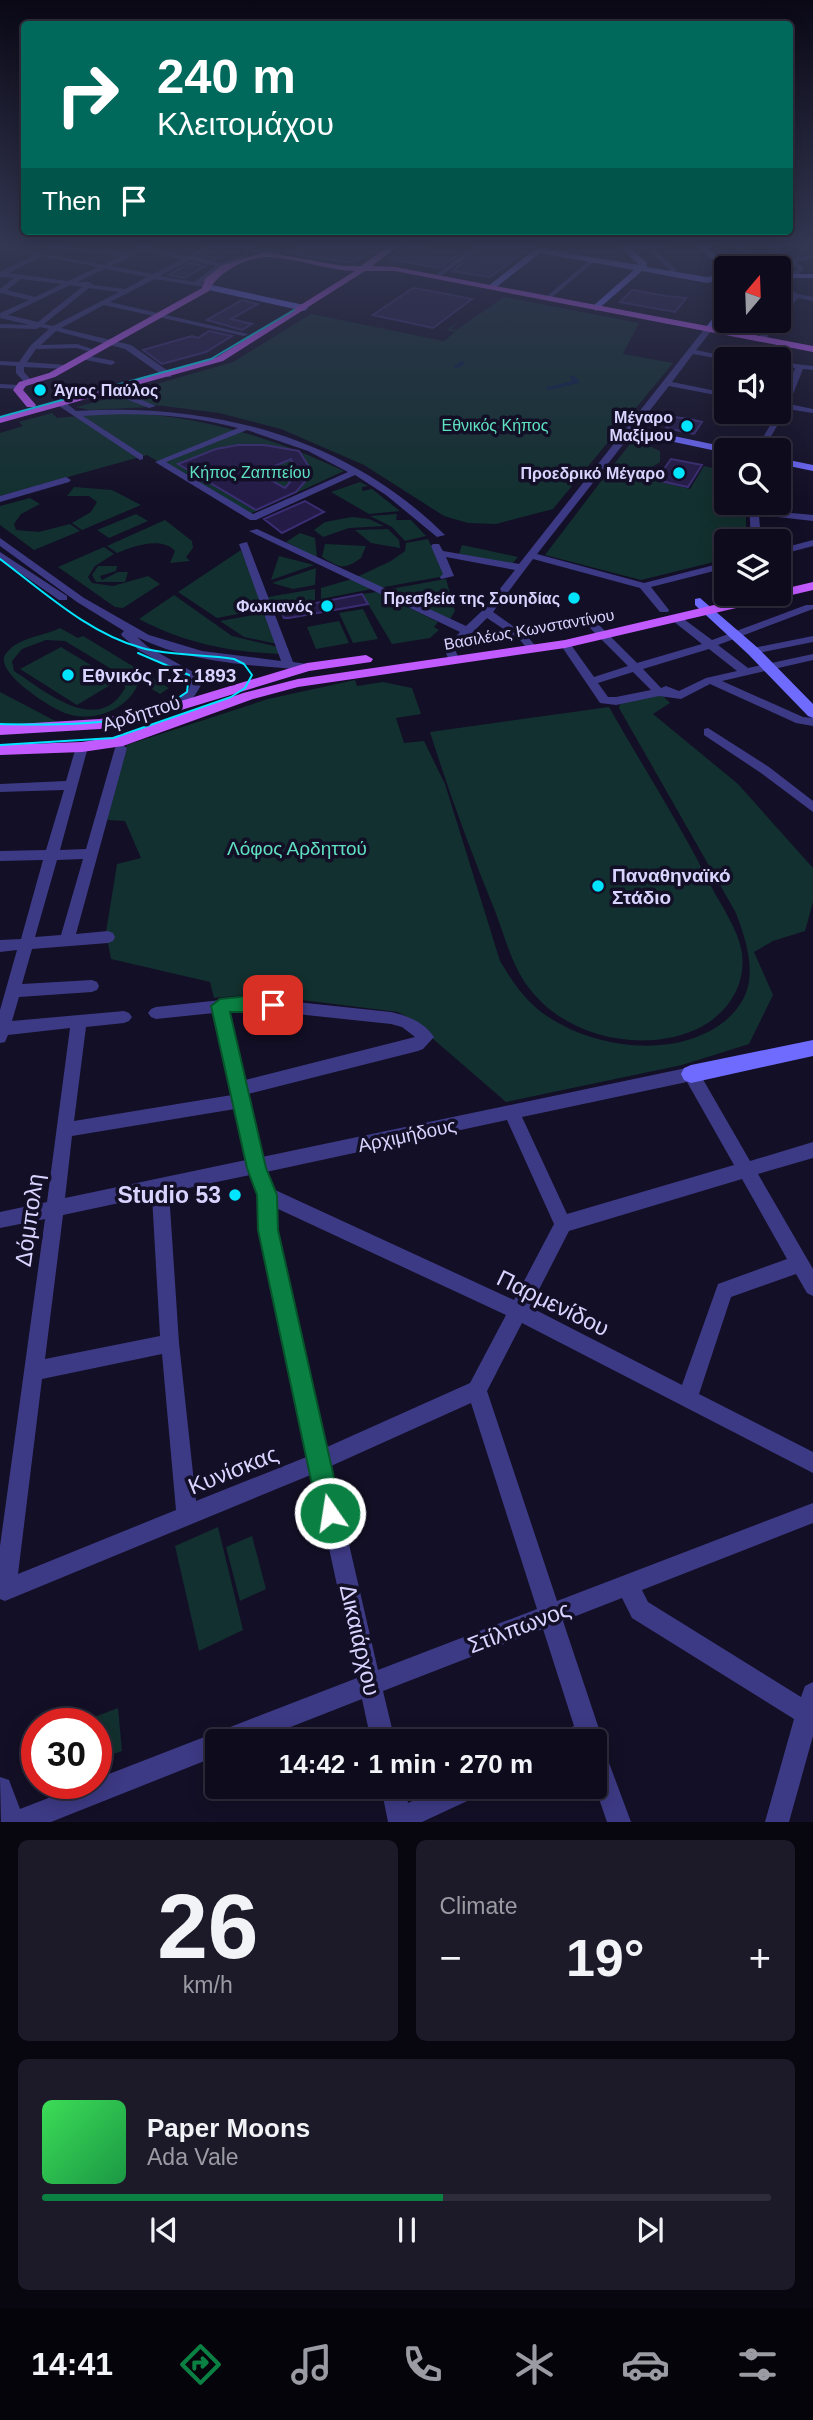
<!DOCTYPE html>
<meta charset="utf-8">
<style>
body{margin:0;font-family:Arial,sans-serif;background:#1c1929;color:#f1f3f6;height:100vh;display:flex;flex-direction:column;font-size:26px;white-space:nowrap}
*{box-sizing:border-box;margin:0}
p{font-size:23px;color:#9b9ba3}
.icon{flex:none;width:38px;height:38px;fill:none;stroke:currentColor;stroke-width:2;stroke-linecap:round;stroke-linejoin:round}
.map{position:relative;height:1822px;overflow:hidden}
.details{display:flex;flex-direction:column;gap:18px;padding:18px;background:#08060f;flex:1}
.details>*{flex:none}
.hud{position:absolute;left:21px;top:21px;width:772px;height:214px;border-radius:7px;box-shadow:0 4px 18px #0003,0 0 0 2px #2e2b3b;background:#00695c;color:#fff;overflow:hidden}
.needle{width:46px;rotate:19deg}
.tools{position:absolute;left:714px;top:256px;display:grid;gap:14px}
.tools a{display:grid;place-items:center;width:77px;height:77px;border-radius:7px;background:#0e0b1c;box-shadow:0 4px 18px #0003,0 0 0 2px #2e2b3b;font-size:35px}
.speed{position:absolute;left:21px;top:1708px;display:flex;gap:14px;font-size:35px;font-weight:700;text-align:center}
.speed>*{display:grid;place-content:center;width:91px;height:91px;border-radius:50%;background:#0e0b1c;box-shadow:0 4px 18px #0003,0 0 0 2px #2e2b3b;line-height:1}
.speed .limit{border:10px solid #d22;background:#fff;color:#111}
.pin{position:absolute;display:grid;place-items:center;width:60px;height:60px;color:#fff;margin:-30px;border-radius:14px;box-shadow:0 4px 10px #0006}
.me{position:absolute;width:77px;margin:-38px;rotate:347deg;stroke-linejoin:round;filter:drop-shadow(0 0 5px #0008)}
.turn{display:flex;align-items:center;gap:24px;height:147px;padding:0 21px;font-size:32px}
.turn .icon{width:91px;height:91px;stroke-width:2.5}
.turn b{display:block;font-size:49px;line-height:60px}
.then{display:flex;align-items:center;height:66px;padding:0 21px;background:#0003;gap:14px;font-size:26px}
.big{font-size:52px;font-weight:800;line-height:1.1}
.details .widget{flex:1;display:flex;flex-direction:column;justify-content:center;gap:10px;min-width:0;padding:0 24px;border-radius:10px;background:#1c1929}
.details .dial{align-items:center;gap:0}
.dial b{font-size:91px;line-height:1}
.song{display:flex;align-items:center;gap:21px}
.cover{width:84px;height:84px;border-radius:10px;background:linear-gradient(135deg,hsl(130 70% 55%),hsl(140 70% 35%))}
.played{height:7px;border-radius:4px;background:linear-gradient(90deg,#0b8043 55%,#2e2b3b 55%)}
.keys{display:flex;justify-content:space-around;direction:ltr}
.heat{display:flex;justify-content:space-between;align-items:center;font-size:38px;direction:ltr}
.details .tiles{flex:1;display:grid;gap:18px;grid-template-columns:1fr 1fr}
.widget:last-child{grid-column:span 2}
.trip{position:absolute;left:205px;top:1729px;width:402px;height:70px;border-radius:7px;background:#0e0b1c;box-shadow:0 4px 18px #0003,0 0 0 2px #2e2b3b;font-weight:800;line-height:70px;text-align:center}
.tab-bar{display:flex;height:112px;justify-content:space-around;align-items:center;background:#06040b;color:#9b9ba3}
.tab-bar .icon{width:49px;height:49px}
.tab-bar .selected{color:#0b8043}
.tab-bar b{font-size:32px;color:#f1f3f6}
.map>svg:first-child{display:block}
</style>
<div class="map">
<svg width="813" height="1822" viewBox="0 0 813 1822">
<rect width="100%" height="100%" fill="#130f26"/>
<path fill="#12302f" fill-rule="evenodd" d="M504,297l135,26 -16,31 50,9 -120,146 -57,15 -28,-1 -24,-7 -80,-51 -83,-36 -62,-16 -72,-9 -25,-10 111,-32 78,-48 133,27 11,-9 -8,-2 14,-11 -10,10 5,1z
M118,396l32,11 -60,3 -14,-3z
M123,412c83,6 146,24 221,59l-96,44 -101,-60 -147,41v-63l23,-7 -4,-4 33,-9 5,5z
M634,439l26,12v11l-17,11h-36z
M704,466l22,5v31h20v39h-20v18l-85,21 -96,-25 60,-79 44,3 41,10z
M360,482l8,4 -6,1v4l10,-2 28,22 -31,3 -38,-22z
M74,487l38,3 29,15 -59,25 -10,-7 19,-11 6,-10 -8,-6h-22z
M30,498l10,6 -19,10 -7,10 2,6 23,2 31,-8 10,7 -46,19 -34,-25v-19z
M136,514l12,7 -39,17 -12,-8z
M397,514l-1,6h15l15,16 -21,5 -13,-14 -22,-11z
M352,517l17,2 15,7 -35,2 -26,9 -9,-7 11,-8z
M165,520l27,21 1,7 -7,9 4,4 -20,2 5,-12c-13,-15 -42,-5 -58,2l-10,-7z
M388,529l11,11 1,8 -29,-5 -16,-13z
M300,533l15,5 2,20 -31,-16z
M428,539l17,37 -66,12 -22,-11 34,-16 14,-10 1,-8z
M325,544l41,2 -5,12c-19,14 -23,8 -39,-1z
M462,545l56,12 -6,7 -53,-10z
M104,547l10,7 -19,12 -7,11 4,6 21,3 35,-10 12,8 -37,24 -8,-1 -57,-40z
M241,550l23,59 -47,9 -39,-26z
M279,556l35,9 -43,15z
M98,566h19l-1,5 -16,5 2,4 16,-8h10l-3,10h-29l-4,-7z
M316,568l-1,17 -22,4 -21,-6z
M352,579l20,10 -51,10v-11z
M446,579l9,32 -5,8 -66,-29z
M315,589v11l-43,8 -4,-11z
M377,592l61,30 -4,5 5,3 -9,8 -38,6 -30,-50z
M174,595l58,41 46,11 3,7c-52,-2 -96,-11 -142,-35z
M363,609l15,30 -25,4 -14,-30z
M265,613l12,31 -33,-7 -24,-16z
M339,621l10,22 -33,6 -9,-22z
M60,628l18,10 5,-2 86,52 -9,6 -21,-13c-8,27 -44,42 -71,33 -16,-5 -68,-38 -64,-57 10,-20 39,-20 56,-29zM46,640l19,1 58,35 2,12c-27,49 -80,3 -111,-17l-2,-10 10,-12z
M61,647l56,34 -40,24 -57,-36z
M355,680l2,6 26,-4 29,6 9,26 -25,4 8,25 20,-2 21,43 55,177c12,20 24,38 44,53 49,35 132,46 181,7 12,-10 22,-24 24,-40 3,-24 -5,-46 -13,-68l-117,-205 1,-4 40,-11 10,10 -17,11 85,70 75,84v34l-8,29 -32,10 -19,11 19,43 -24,49 -67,21 -176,37 -96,-83 -12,-7 -144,-18 -40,4 -4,-16 -99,-23 -5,-27 11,-68 24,-6 -16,-37 -18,-1 20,-75 141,-46z
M0,692l63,33 -63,-2z
M609,707c34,60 71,117 102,179 11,21 27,43 31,67 4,31 -13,59 -41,74 -55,28 -135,11 -172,-39 -17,-22 -24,-51 -34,-77 -24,-59 -46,-118 -65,-179z
M218,1527l25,103 -44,21 -24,-105z
M252,1536l14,53 -26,12 -14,-54z
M118,1708l4,43 -26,9v-36h-20z"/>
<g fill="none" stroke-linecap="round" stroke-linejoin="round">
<path fill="#0c2248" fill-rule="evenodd" d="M462,361l2,1v2l-6,4h-4v-2z
M570,376h4l6,6 -1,1 -31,7 -3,-2 27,-7z"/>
</g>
<path fill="#241b47" stroke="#3b2d73" stroke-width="2" fill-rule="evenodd" d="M217,246h15l5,3 -19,10 -16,-3z
M300,246h81l-29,17 -65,-10z
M408,246h15l3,4 35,3 -21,15 -51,-9z
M484,246h48l-42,31 -38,-6z
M190,263l15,3 -20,12 -17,-3z
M413,288l23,4 36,7 -39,29 -60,-13z
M632,290l34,6 20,2 -11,14 -55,-10z
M242,300l16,4 -27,15 21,5 -10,6 -35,-10z
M209,331l23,5 -26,16 -44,12 -19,-14 49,-14 6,2z
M674,417l15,2 13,3 -8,12 -28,-6z
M238,445h26l35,6 10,16 -1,11 -12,14 -40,18 -78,-46 38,-15zM291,459l6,15 -12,14 -27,-15z
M671,459l31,6 -14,22 -32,-7z
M305,501l19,11 -42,21 -18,-14z
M362,594l6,10 -79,14h-5l-4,-8z"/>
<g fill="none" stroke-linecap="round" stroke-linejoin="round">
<path fill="#3d3a85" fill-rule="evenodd" d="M0,246l104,19 17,-9 -77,-9 11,-1 73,7 10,-6 13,-1 -2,2 39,8 19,-10h8l-20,11 27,6 26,-9v2l-18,8v3l-12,2 -17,15 8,2v2l-54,-9 -45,23 138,32 -4,2 -140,-31 -43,23 70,17 40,28v4h-6l-40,-28 -69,-18 -15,14 36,-1 21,7 -4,2 -17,-5 -41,1 -9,13 39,3 4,2 -4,2 -42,-2v5l9,10 -7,2 -10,-11v-7l-16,-1v-4l19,1 12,-17 18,-16 -9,-2 -4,2 -36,-1v-4l30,1 -30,-7v-5l29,-13 -29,-7v-4l14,-11 -14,-1v-5l35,-17 -35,-7zM143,251l40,8 -30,15 -42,-8zM42,256l56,11 -30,14 -59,-8zM190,260l26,6 -22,16 -34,-6zM105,269l42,8 -22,12 -32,-4 -3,-3h-13zM21,279l41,5 -27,13 -28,-7zM70,285l12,2 -44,35 -30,-7zM89,288l30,4 -66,34 -9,-2z
M235,246h11l29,8 -3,2z
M475,246h7l-40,29h-4v-2z
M641,246h24l-11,3 22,21 -2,5h-4l1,-4 -23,-22 -21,2 -3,-2z
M735,246h7l26,22h-7z
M769,246h7l16,13 21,-5v4l-17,4 8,7 -8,8h-17v-4l13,1 5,-5z
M591,259l5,1 -46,39h-4v-2z
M779,283l19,11 15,3v4l-15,-3 -34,43h-6l-1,-2 15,-19h7v-7l13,-17 -13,-8z
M706,327l7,2 -17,21 42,9 -12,1 -33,-6 -21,28 54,11v4l-57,-11 -132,168 107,29 82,-21v6l-75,19 18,23 -1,2h-8l-20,-24 -107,-29 -40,53 34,24 11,13 -1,2h-8l-9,-11 -33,-22 -32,32 5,10 -6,3 -4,-1 -6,-13 16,-17 -211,-101 8,-2 209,97 17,-16 32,-40 -69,-13 8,19 -13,3 -1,-2 3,-3 -12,-28 2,-2h6l4,7 76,13z
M84,355l30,6 1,2 -4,2 -30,-6 -1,-2z
M779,362l34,4v4l-10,-1 -14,35 24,5v4l-26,-4 -24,41h-8l24,-39v-8h2l14,-35 -16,-2z
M0,384l19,1 4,2 -4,2 -19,-1z
M108,388h6l42,18 -7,2 -41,-16z
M59,402h6l11,9c135,-9 270,26 369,124l-8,2 -51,-42 -31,-20 -99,45h-6l-95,-58 83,-34c-51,-14 -104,-16 -155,-12l60,39v4l-3,1 -81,-54zM247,430l61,21 40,21 -95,42 -87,-52z
M66,477l5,3 -2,2 -69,20v-6z
M749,502h10v8l54,5v6l-54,-6 2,26h-10z
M0,538l84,60 65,37 53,16 79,10 -42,-117 8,-2 46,120 14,2 6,3 -6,3c-57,-5 -118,-7 -170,-33l11,10 56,31c-5,14 -19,35 -36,33v-6l21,-16 3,-10 -52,-28 -18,-15 -1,-2 3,-3 -47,-29 -77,-56z
M813,540v6l-34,9v-6z
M0,552l67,44v4h-8l-59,-41z
M779,574l8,5v4h-8z
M806,605h7v4l-95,36 30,23 65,-14v6l-91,21 81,36 10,1v8l-17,-3 -86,-39 -29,15 -22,-3 -43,9 -16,-2 -40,-59 5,-3 4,1 25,35 34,-11 -38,-38v-4h8l39,39 65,-19 -29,-23v-4h8l31,23zM709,649l28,22 -31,7 -27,13 -13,-5 -5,2 -18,-19zM633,672l18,18 -35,7h-8l-10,-14z
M813,636v6l-60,12 -5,-3 5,-3z
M708,728l61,39 44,34v11l-52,-39 -57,-38v-6z
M82,743l6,4 -28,103 26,-1 29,-101 6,-4 6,4 -51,186 32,-3 5,2 2,4 -2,4 -5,2 -76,6 -10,35 70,-4 5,2 2,4 -2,4 -5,2 -73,5 -7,24 112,-10 5,2 3,4 -3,4 -5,2 -38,4 -12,94 158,-26 -18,-82 -58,6 -5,-2 -3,-4 3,-4 5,-2 93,-10 142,15c17,4 33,10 43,25l-11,12 -5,2 -170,43 14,63 429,-90 6,2 53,92 63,-19v16l-55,16 55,95v27l-6,-3 -11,-19 -65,23 -32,97 114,58v21l-291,-150 -35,68 70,210 256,-98v20l-171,67 6,12 153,95 4,-11 8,-4v54l-24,86h-24l29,-103 -162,-101 -10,-20 -59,23 40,120 -1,3 29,78h-24l-12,-35v-46h-40l4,-8 15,-7 -31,-97 -160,62 12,50h-24l-9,-42 -107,42h-38v15l-166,66h-50l-1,-45 9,3 11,29 67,-26h9v-4l261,-101 -44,-204 -308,127 -5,-2v-53l45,-327 -45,9v-16l47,-10 23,-174 -62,7 -3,7 -5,1v-33l17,-60 -17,2v-12l21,-1 22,-79 -43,1v-10l46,-1 18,-60 -64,2v-8l66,-3 10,-34zM83,859l-22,76 -26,2 22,-77zM249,1009l142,15 11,3 13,10 -170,43 -16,-69zM687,1082l47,83 -167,49 -45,-97zM235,1109l11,51 -181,38 7,-62zM507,1120l47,104 -40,76 -241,-111 -7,-17zM250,1175l8,20 1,35 50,226 -113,45 -17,-158 -10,-151zM742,1179l45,80 -69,25 -36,101 -152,-78 39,-76zM152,1196l8,140 -115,23 18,-144zM276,1208l230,107 -36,68 -143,64 -50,-217zM162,1354l14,156 -158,64 24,-195zM471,1403l66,206 -159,61 -47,-204z
M381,1787h24l3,16 35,-16h38l-3,9 -56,26h-34z"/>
<path fill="#6f6bff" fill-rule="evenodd" d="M619,246h9l19,17v4l60,10 19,-3v5l-19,4 -65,-12 -46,40 -3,-5 41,-36 -94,-17 -46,36 -7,-2 50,-39 102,17z
M697,246h9l25,22 -7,2z
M779,274h34v4h-34z
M207,284l97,21 4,3 -4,3 -100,-22z
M726,302v9l-14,20h-6v-4z
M631,427l95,20 5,3h-5v3l-99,-21 -1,-2z
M779,458l34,7v6l-34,-7z
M700,598l58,50 55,56v14l-5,-2 -60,-62 -53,-49v-6z
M813,1040v16l-122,27 -7,-3 -3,-6 3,-6 7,-3z"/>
<path fill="#c25bff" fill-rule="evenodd" d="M389,246h9l-26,20 23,1 418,79v6l-418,-81h-30l-142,90 -223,62v-6l217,-60 138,-86c-30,-1 -58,-13 -87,-14 -20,-1 -52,16 -59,34l-154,86 -29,9 -3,4 13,15 -1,2h-8l-14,-17 6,-8 30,-9 153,-85 3,-9 16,-13 44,-14 78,14h18z
M813,582v8l-248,58 -267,39 -45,12 -130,47 -41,6 -82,3v-10l82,-3 39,-6 122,-43 55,-14 267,-39 200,-47h14v-3z
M366,655l7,4 -2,3 -62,9 -141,43 -68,15 -100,6v-10l100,-6 61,-12 146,-44z"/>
<path stroke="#00e5ff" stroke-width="2" d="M0,417l211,-58 83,-49
M0,559c43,32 89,75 142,89 30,8 62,6 92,11l10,5 8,11 -7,13 -14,9 -118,41 -113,7
M0,724c59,1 137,5 187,-32l2,-17 -51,-22"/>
</g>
<linearGradient id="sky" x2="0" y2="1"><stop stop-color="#0a0815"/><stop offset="0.49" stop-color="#333752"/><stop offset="1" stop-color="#333752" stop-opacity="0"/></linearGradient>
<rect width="813" height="501" fill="url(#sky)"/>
<path fill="#0b8043" stroke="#07532c" stroke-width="2" d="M249,996l24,2 9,7 -9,7h-43l36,156 11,27 1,35 64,283 -3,8 -9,4 -8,-4 -4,-8 -60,-283 -1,-35 -10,-27 -36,-162 9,-7z"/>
<g fill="#00e5ff" stroke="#130f26" stroke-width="2.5">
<circle cx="40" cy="390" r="7"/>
<circle cx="687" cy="426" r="7"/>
<circle cx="679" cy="473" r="7"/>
<circle cx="574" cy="598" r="7"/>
<circle cx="327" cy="606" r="7"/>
<circle cx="68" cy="675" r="7"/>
<circle cx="598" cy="886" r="7"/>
<circle cx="235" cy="1195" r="7"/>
</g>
<g text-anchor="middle" stroke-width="7" stroke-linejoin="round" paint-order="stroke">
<g font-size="16" font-weight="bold" fill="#d9d4ff" stroke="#130f26" text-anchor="end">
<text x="54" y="396" text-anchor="start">Άγιος Παύλος</text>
<text x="673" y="423">Μέγαρο<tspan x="673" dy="18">Μαξίμου</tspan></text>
<text x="665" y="479">Προεδρικό Μέγαρο</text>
<text x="560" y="604">Πρεσβεία της Σουηδίας</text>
<text x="313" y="612">Φωκιανός</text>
</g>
<g font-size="16" fill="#5fe0c0" stroke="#130f26">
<text x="495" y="431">Εθνικός Κήπος</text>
<text x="250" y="478">Κήπος Ζαππείου</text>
</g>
<g font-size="16" fill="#d9d4ff" stroke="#130f26">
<text transform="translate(529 629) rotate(-10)" y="6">Βασιλέως Κωνσταντίνου</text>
</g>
<g font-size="19" font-weight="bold" fill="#d9d4ff" stroke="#130f26" text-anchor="start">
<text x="82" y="682">Εθνικός Γ.Σ. 1893</text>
<text x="612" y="882">Παναθηναϊκό<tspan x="612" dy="22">Στάδιο</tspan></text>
</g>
<g font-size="19" fill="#d9d4ff" stroke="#130f26">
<text transform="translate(141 713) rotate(-17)" y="7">Αρδηττού</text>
<text transform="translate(407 1135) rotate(-12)" y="7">Αρχιμήδους</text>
</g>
<g font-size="19" fill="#5fe0c0" stroke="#130f26">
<text x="297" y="855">Λόφος Αρδηττού</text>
</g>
<g font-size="23" font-weight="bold" fill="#d9d4ff" stroke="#130f26" text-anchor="end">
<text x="221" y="1203">Studio 53</text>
</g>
<g font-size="23" fill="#d9d4ff" stroke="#130f26">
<text transform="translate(29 1220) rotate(-82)" y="8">Δόμπολη</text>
<text transform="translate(553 1303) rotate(26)" y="8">Παρμενίδου</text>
<text transform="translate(233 1470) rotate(-22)" y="8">Κυνίσκας</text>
<text transform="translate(519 1627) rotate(-21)" y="8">Στίλπωνος</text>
<text transform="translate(360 1640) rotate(77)" y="8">Δικαιάρχου</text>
</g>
</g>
</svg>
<div class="tools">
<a><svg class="needle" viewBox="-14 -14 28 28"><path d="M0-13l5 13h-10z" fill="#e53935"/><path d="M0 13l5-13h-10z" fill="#9b9ba3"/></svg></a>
<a><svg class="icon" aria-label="sound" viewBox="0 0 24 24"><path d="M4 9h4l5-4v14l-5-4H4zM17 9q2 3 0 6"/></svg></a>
<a><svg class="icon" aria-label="search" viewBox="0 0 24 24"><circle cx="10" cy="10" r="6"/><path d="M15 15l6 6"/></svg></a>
<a><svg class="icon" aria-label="layers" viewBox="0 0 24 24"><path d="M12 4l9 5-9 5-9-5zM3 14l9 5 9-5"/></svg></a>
</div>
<div class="speed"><div class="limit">30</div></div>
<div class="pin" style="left:273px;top:1005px;background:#d93025"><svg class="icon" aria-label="arrive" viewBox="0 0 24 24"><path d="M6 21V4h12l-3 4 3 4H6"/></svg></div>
<svg class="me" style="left:330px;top:1513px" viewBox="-20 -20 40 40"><circle r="17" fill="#0b8043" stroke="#fff" stroke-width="3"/><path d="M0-11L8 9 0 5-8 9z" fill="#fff"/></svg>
<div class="trip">14:42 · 1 min · 270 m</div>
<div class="hud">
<div class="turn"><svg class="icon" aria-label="right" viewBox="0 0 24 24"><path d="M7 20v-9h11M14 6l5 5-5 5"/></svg><div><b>240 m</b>Κλειτομάχου</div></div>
<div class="then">Then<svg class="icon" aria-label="arrive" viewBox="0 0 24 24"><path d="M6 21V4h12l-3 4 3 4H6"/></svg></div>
</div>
</div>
<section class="details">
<div class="tiles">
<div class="widget dial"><b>26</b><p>km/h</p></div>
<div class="widget"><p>Climate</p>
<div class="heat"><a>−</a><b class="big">19°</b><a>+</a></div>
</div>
<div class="widget">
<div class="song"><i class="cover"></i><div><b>Paper Moons</b><p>Ada Vale</p></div></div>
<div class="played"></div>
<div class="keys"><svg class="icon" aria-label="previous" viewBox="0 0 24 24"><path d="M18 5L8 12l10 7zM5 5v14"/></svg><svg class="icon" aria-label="pause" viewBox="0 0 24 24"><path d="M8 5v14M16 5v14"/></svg><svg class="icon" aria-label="next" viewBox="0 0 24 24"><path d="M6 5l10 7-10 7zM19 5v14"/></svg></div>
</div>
</div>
</section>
<nav class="tab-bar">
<b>14:41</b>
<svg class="icon selected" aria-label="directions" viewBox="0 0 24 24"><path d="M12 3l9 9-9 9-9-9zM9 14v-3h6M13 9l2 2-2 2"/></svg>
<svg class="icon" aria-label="music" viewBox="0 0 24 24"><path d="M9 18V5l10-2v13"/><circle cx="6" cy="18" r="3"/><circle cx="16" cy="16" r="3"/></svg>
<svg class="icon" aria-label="phone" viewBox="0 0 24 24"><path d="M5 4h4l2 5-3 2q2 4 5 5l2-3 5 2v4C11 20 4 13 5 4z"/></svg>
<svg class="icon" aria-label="climate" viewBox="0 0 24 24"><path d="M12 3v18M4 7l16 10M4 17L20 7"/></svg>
<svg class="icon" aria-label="car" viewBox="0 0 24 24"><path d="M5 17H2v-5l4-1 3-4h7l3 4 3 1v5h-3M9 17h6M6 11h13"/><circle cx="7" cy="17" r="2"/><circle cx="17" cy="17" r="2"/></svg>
<svg class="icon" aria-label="filters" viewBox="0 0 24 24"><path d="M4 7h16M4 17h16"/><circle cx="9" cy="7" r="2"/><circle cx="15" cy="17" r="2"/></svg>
</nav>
